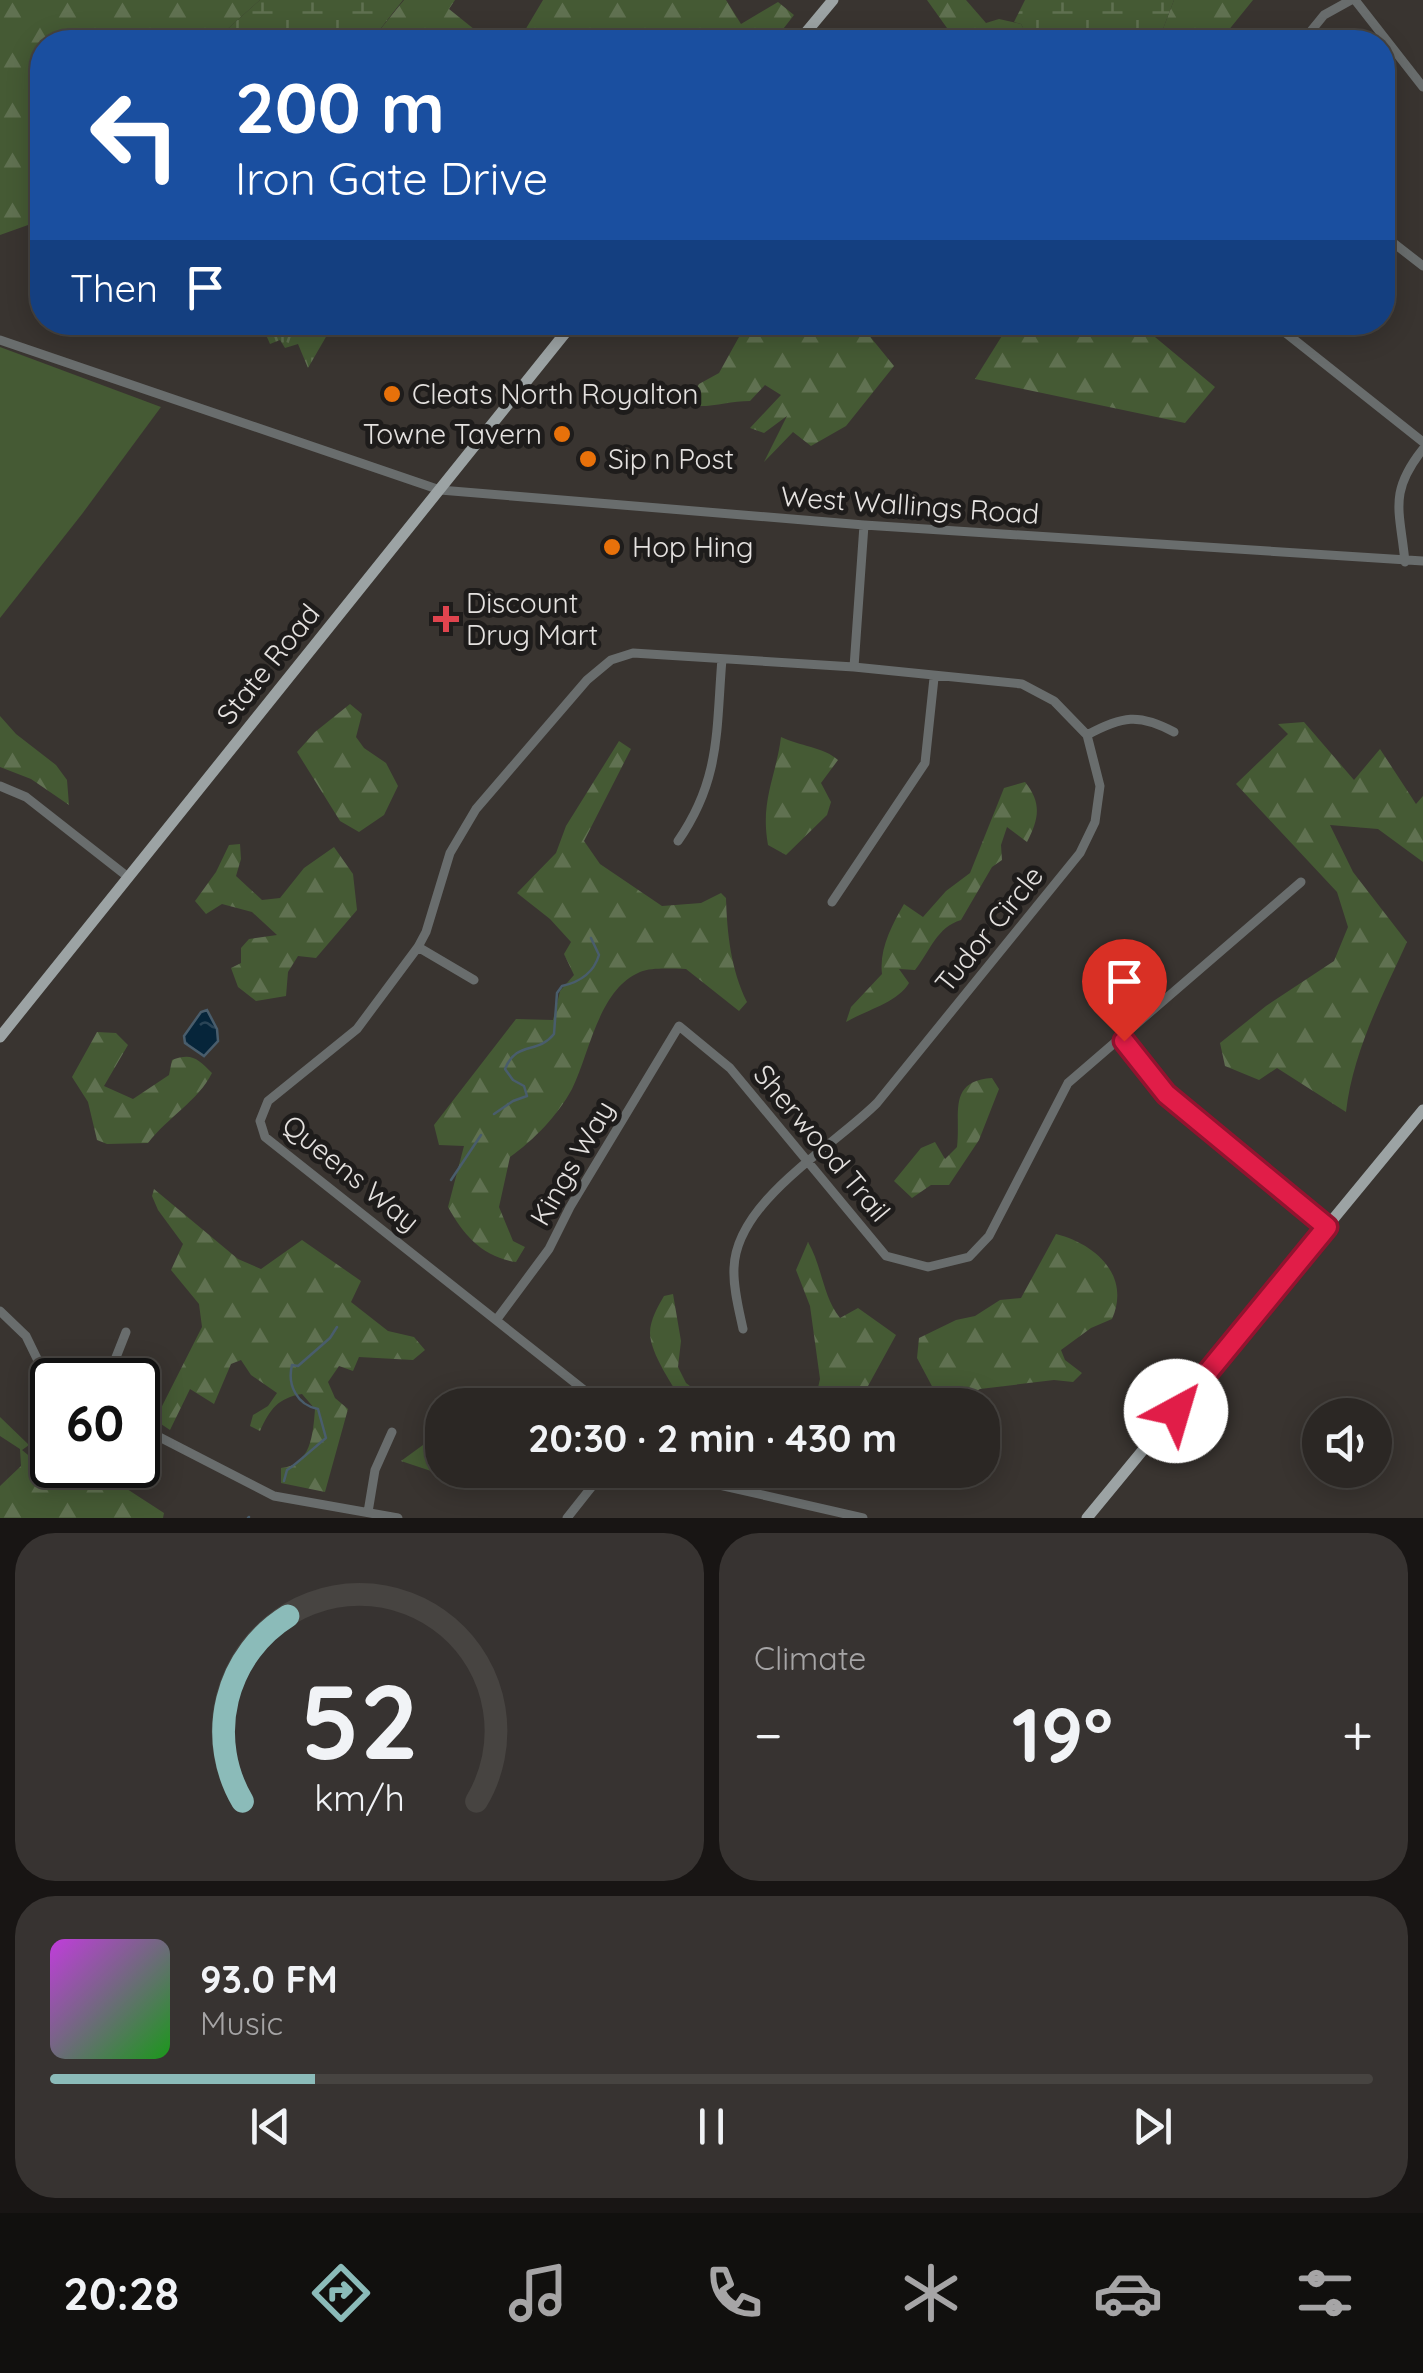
<!DOCTYPE html>
<meta charset="utf-8">
<style>
body{margin:0;font-family:Quicksand,sans-serif;background:#373331;color:#f1f3f6;height:100vh;display:flex;flex-direction:column;font-size:38px;white-space:nowrap}
*{box-sizing:border-box;margin:0}
p{font-size:32px;color:#a6a5a6}
.icon{flex:none;width:55px;height:55px;fill:none;stroke:currentColor;stroke-width:2;stroke-linecap:round;stroke-linejoin:round}
.map{position:relative;height:1518px;overflow:hidden}
.sheet{display:flex;flex-direction:column;gap:15px;padding:15px;background:#181514;flex:1}
.sheet>*{flex:none}
.top-card{position:absolute;left:30px;top:30px;width:1365px;height:305px;border-radius:40px;box-shadow:0 5px 25px #0003,0 0 0 2px #474441;background:#1a4fa0;color:#fff;overflow:hidden}
.fabs{position:absolute;left:1302px;top:1398px;display:grid;gap:20px}
.fabs a{display:grid;place-items:center;width:90px;height:90px;border-radius:50%;background:#2b2724;box-shadow:0 5px 25px #0003,0 0 0 2px #474441;font-size:50px}
.speed{position:absolute;left:30px;top:1358px;display:flex;gap:20px;font-size:50px;font-weight:700;text-align:center}
.speed>*{display:grid;place-content:center;width:130px;height:130px;border-radius:50%;background:#2b2724;box-shadow:0 5px 25px #0003,0 0 0 2px #474441;line-height:1}
.speed .limit{border:5px solid #111;border-radius:15px;background:#fff;color:#111}
.pin{position:absolute;display:grid;place-items:center;width:85px;height:85px;color:#fff;margin:-102px -42px;border-radius:50% 50% 50% 0;rotate:-45deg;box-shadow:0 0 10px #0007}
.pin .icon{rotate:45deg}
.me{position:absolute;width:110px;margin:-55px;rotate:39deg;stroke-linejoin:round;filter:drop-shadow(0 0 8px #0008)}
.turn{display:flex;align-items:center;gap:35px;height:210px;padding:0 40px;font-size:45px}
.turn .icon{width:130px;height:130px;stroke-width:2.5}
.turn b{display:block;font-size:70px;line-height:85px}
.then{display:flex;align-items:center;height:95px;padding:0 40px;background:#0003;gap:20px;font-size:38px}
.big{font-size:75px;font-weight:700;line-height:1.1}
.sheet .widget{flex:1;display:flex;flex-direction:column;justify-content:center;gap:15px;min-width:0;padding:0 35px;border-radius:40px;background:#373331}
.sheet .dial{align-items:center;gap:0}
.dial svg{height:260px;overflow:visible;fill:none;stroke:#474441;stroke-width:7;stroke-linecap:round;text-anchor:middle}
.dial text{fill:#f1f3f6;stroke:none}
.song{display:flex;align-items:center;gap:30px}
.cover{width:120px;height:120px;border-radius:15px;background:linear-gradient(135deg,hsl(290 70% 55%),hsl(120 70% 35%))}
.played{height:10px;border-radius:5px;background:linear-gradient(90deg,#8bbbb9 20%,#474441 20%)}
.keys{display:flex;justify-content:space-around;direction:ltr}
.heat{display:flex;justify-content:space-between;align-items:center;font-size:55px;direction:ltr}
.sheet .tiles{flex:1;display:grid;gap:15px;grid-template-columns:1fr 1fr}
.widget:last-child{grid-column:span 2}
.trip{position:absolute;left:425px;top:1388px;width:575px;height:100px;border-radius:40px;background:#2b2724;box-shadow:0 5px 25px #0003,0 0 0 2px #474441;font-weight:700;line-height:100px;text-align:center}
.tabs{display:flex;height:160px;justify-content:space-around;align-items:center;background:#11100e;color:#a6a5a6}
.tabs .icon{width:70px;height:70px}
.tabs .on{color:#8bbbb9}
.tabs b{font-size:45px;color:#f1f3f6}
.map>svg:first-child{display:block}
</style>
<div class="map">
<svg width="1423" height="1518" viewBox="0 0 1423 1518">
<defs>
<pattern id="grass-tufts" width="24" height="20" patternUnits="userSpaceOnUse" patternTransform="scale(2.5)"><rect width="24" height="20" fill="#455a34"/><path d="M3 7l-1-3M5 7V3M7 7l1-3M15 17l-1-3M17 17v-4M19 17l1-3" fill="none" stroke="#607151"/></pattern>
<pattern id="forest-firs" width="22" height="20" patternUnits="userSpaceOnUse" patternTransform="scale(2.5)"><rect width="22" height="20" fill="#455a34"/><path d="M5 1l3.5 6h-7zM16 11l3.5 6h-7z" fill="#607151"/></pattern>
<pattern id="wetland-marsh" width="20" height="14" patternUnits="userSpaceOnUse" patternTransform="scale(2.5)"><rect width="20" height="14" fill="#455a34"/><path d="M1 5h8M5 5V1M11 12h8M15 12V8" fill="none" stroke="#607151"/></pattern>
<pattern id="water-ripples" width="26" height="14" patternUnits="userSpaceOnUse" patternTransform="scale(2.5)"><rect width="26" height="14" fill="#06253a"/><path d="M2 4q2-2 4 0t4 0M15 11q2-2 4 0t4 0" fill="none" stroke="#2a4456"/></pattern>
</defs>
<rect width="100%" height="100%" fill="#393430"/>
<path fill="url(#grass-tufts)" d="M266,323v-1l68,1 -26,45 -10,-24 -13,4 -5,-8 -10,4 -7,-16z"/>
<path fill="url(#forest-firs)" d="M0,0h260l-47,42h-171v178l-42,15z
M404,0h51l-6,9 41,33h-120z
M543,0h183l15,24 37,-22 16,13 -21,27h-255z
M927,0h39l20,23 13,-4 22,5 10,18h-74z
M1174,0h79l-34,42h-61z
M1137,322l78,65 -30,36 -210,-44 35,-56z
M738,323h121l35,43 -48,60 -35,20 -18,-14 -29,30 23,-46 -23,17 -14,-5 31,-33 -16,-10 -15,16c-22,0 -41,8 -63,4l12,-21 20,-11 20,-36z
M350,704l12,10 -6,23 8,11 22,15 12,23 -14,29 -25,17 -19,-11 -43,-69 18,-20z
M0,716l16,18 40,31 11,15 2,25 -38,-26 -31,-12z
M1304,722l50,58 26,-31 36,55 7,-8v66l-45,-33 -48,-4 23,47 54,70c-25,55 -54,109 -61,170l-69,-44 -18,12 -34,-14 -5,-23 46,-37 68,-45 14,-34 -11,-35 -101,-108 52,-50 -10,-10z
M781,737c18,9 43,10 57,23l-17,23 10,19 -4,13 -41,40 -18,-10c-8,-44 8,-68 13,-108z
M619,741l12,8 -47,92 16,23 62,42 39,-3 20,-10 5,5c1,35 5,72 21,104l-8,9 -53,-42c-14,0 -33,-2 -46,3 -42,18 -50,81 -68,117 -14,26 -38,51 -62,68l-11,50 14,34 12,6 -9,15c-33,-5 -52,-26 -68,-55l16,-61 -25,-1 -5,-20 82,-106 37,1 7,-29 14,-16 -10,-21 7,-12 -21,-23 -33,-26 39,-40 10,-27z
M1025,782c17,21 14,37 2,60l-20,-15 -6,18 1,15 -10,7 -31,53c-24,7 -31,31 -46,50l-16,-1 10,14c-12,20 -43,27 -63,39l5,-15 31,-33c-3,-25 10,-49 22,-70l19,13 23,-26 24,-18 34,-85z
M240,844l1,15 -5,17 26,24 18,-2 24,-30 30,-21 19,27 4,36 -41,48 -18,-2 -10,16 -2,24 -30,5 -18,-14 -7,-19 10,-5v-15l8,-9 28,-4 -25,-23 -30,-8 -16,10 -11,-13 21,-29 13,-27z
M97,1032l19,1 12,12 -24,41 29,13 36,-24 3,-15c20,-8 26,-1 40,13 -14,28 -44,44 -64,70l-41,1 -10,-4 -9,-38 -16,-25z
M992,1078l7,11 -20,51 -30,45h-18l-19,13 -18,-17 27,-33 14,-6 10,17 12,-12c4,-33 -10,-66 35,-69z
M154,1189l84,70 23,10 41,-29 59,41 -10,21 37,29 26,6 11,13 -12,10 -54,-3 -6,14 -14,-5 -11,16 7,16 13,11 -23,83 -44,-9v-15c30,-3 32,-33 34,-59l-13,-15c-24,4 -32,15 -42,37l-10,-5 3,-11 15,-9 9,-13 -26,-18 -10,-15 -10,4 -17,40 -24,-15 -20,41 -15,-10 47,-93 -3,-23 -28,-34 12,-26 -25,-34 -6,-14z
M1056,1234c40,10 75,42 56,85l-21,9 -30,22 4,10 17,13 -9,9 -19,-2 -74,9 -8,5 10,11h-40l-25,-47 2,-20 37,-18 19,-4 25,-16 21,-2z
M808,1242c14,24 15,55 32,76l18,-10 38,27 -28,51 -1,19h-53l6,-26 -10,-73 -14,-36z
M673,1294l8,47 -3,26 8,16 24,18 13,4h-38c-11,-17 -35,-52 -35,-72 0,-13 8,-27 14,-37z
M0,1417l29,28 -7,5 17,14 34,15 37,-1 54,35 -1,5h-163v-32l21,-20 -1,-17 -20,-13z
M423,1445l19,9v16h82l-35,9 -25,-5 -30,-2 -33,-11z"/>
<path fill="url(#wetland-marsh)" d="M260,0h143l-33,42h-157z
M1025,0h149l-16,42h-127l-10,-18 -7,-2z"/>
<path fill="#455a34" d="M0,347l161,60 -79,107 -82,104z"/>
<path fill="url(#water-ripples)" stroke="#495d6c" stroke-width="2.5" d="M207,1010l10,19 1,12 -14,15 -19,-13 -1,-7 17,-24z"/>
<g fill="none" stroke-linecap="round" stroke-linejoin="round">
<path stroke="#495d6c" stroke-width="2.5" d="M494,1114l19,-13 14,-5 -3,-10 -11,-6 -8,-11c12,-29 32,-14 49,-35l3,-41 5,-7c18,-4 32,-14 37,-31l-8,-17
M451,1180l30,-45
M284,1481l3,-11c5,-2 30,-25 39,-32l-8,-29c-21,-4 -31,-24 -26,-44l6,1 32,-28 7,-11
M248,1518l1,-1"/>
<path stroke="#696d6d" stroke-width="9" d="M1355,0l68,87
M804,36l8,6
M1302,42l22,-27 27,-15
M1382,234l41,32
M1272,322l151,120
M0,340l440,150 424,35 559,36
M1405,562c-5,-52 -17,-69 18,-113
M854,667l10,-142
M1087,735c35,-19 52,-22 87,-3
M0,786l26,11 102,80
M678,841c43,-62 38,-111 44,-182
M832,902l93,-139 9,-85
M418,947l56,33
M1120,1036l46,58 161,133
M0,1311l26,25 18,37 9,7
M497,1319l52,-70 21,-42 109,-181 51,42 156,188 42,11 41,-10 20,-21 79,-153 233,-201
M107,1380l19,-48
M603,1405l-338,-268 -5,-16 8,-20 89,-72 61,-82 8,-15 24,-79 26,-44 111,-129 24,-20 22,-7 221,14 168,17 32,17 33,34 13,51 -5,36 -15,31 -203,250c-44,44 -141,98 -143,165 -1,20 5,42 9,61
M138,1426l136,70 124,22
M683,1470l32,14 148,34
M368,1512l7,-42 17,-38
M567,1518l38,-48"/>
<path stroke="#9ca3a4" stroke-width="11" d="M798,42l35,-42
M0,1037l574,-715
M1087,1518l336,-408"/>
</g>
<g fill="none" stroke-linecap="round" stroke-linejoin="round">
<defs>
<path id="route" d="M1124,1041l42,53 161,133 -151,184"/>
</defs>
<use href="#route" stroke="#92132f" stroke-width="25"/>
<use href="#route" stroke="#e11d48" stroke-width="18"/>
</g>
<g fill="#e8710a" stroke="#1e1c1b" stroke-width="4">
<circle cx="392" cy="394" r="10"/>
<circle cx="562" cy="434" r="10"/>
<circle cx="588" cy="459" r="10"/>
<circle cx="612" cy="547" r="10"/>
</g>
<path fill="#e0444e" stroke="#1e1c1b" stroke-width="4" d="M441 604h10v10h10v10h-10v10h-10v-10h-10v-10h10z"/>
<g text-anchor="middle" stroke-width="10" stroke-linejoin="round" paint-order="stroke">
<g font-size="28" fill="#e4e1df" stroke="#1e1c1b" text-anchor="start">
<text x="412" y="404">Cleats North Royalton</text>
<text x="542" y="444" text-anchor="end">Towne Tavern</text>
<text x="608" y="469">Sip n Post</text>
<text x="632" y="557">Hop Hing</text>
<text x="466" y="613">Discount<tspan x="466" dy="32">Drug Mart</tspan></text>
</g>
<g font-size="28" fill="#e4e1df" stroke="#1e1c1b">
<text transform="translate(910 505) rotate(4)" y="10">West Wallings Road</text>
<text transform="translate(268 664) rotate(-51)" y="10">State Road</text>
<text transform="translate(989 929) rotate(-51)" y="10">Tudor Circle</text>
<text transform="translate(822 1143) rotate(50)" y="10">Sherwood Trail</text>
<text transform="translate(572 1163) rotate(-60)" y="10">Kings Way</text>
<text transform="translate(351 1173) rotate(39)" y="10">Queens Way</text>
</g>
</g>
</svg>
<div class="fabs">
<a><svg class="icon" aria-label="sound" viewBox="0 0 24 24"><path d="M4 9h4l5-4v14l-5-4H4zM17 9q2 3 0 6"/></svg></a>
</div>
<div class="speed"><div class="limit">60</div></div>
<div class="pin" style="left:1124px;top:1041px;background:#d93025"><svg class="icon" aria-label="arrive" viewBox="0 0 24 24"><path d="M6 21V4h12l-3 4 3 4H6"/></svg></div>
<svg class="me" style="left:1176px;top:1411px" viewBox="-20 -20 40 40"><circle r="19" fill="#fff"/><path d="M0-13L10 11 0 6-10 11z" fill="#e11d48"/></svg>
<div class="trip">20:30 · 2 min · 430 m</div>
<div class="top-card">
<div class="turn"><svg class="icon" aria-label="left" viewBox="0 0 24 24"><path d="M17 20v-9H6M10 6l-5 5 5 5"/></svg><div><b>200 m</b>Iron Gate Drive</div></div>
<div class="then">Then<svg class="icon" aria-label="arrive" viewBox="0 0 24 24"><path d="M6 21V4h12l-3 4 3 4H6"/></svg></div>
</div>
</div>
<section class="sheet">
<div class="tiles">
<div class="widget dial"><svg viewBox="0 0 100 80">
<path d="M14 69A42 42 0 1 1 86 69"/>
<path d="M14 69A42 42 0 0 1 28 12" stroke="#8bbbb9"/>
<text x="50" y="56" font-size="32" font-weight="700">52</text>
<text x="50" y="72" font-size="11">km/h</text>
</svg></div>
<div class="widget"><p>Climate</p>
<div class="heat"><a>−</a><b class="big">19°</b><a>+</a></div>
</div>
<div class="widget">
<div class="song"><i class="cover"></i><div><b>93.0 FM</b><p>Music</p></div></div>
<div class="played"></div>
<div class="keys"><svg class="icon" aria-label="previous" viewBox="0 0 24 24"><path d="M18 5L8 12l10 7zM5 5v14"/></svg><svg class="icon" aria-label="pause" viewBox="0 0 24 24"><path d="M8 5v14M16 5v14"/></svg><svg class="icon" aria-label="next" viewBox="0 0 24 24"><path d="M6 5l10 7-10 7zM19 5v14"/></svg></div>
</div>
</div>
</section>
<nav class="tabs">
<b>20:28</b>
<svg class="icon on" aria-label="directions" viewBox="0 0 24 24"><path d="M12 3l9 9-9 9-9-9zM9 14v-3h6M13 9l2 2-2 2"/></svg>
<svg class="icon" aria-label="music" viewBox="0 0 24 24"><path d="M9 18V5l10-2v13"/><circle cx="6" cy="18" r="3"/><circle cx="16" cy="16" r="3"/></svg>
<svg class="icon" aria-label="phone" viewBox="0 0 24 24"><path d="M5 4h4l2 5-3 2q2 4 5 5l2-3 5 2v4C11 20 4 13 5 4z"/></svg>
<svg class="icon" aria-label="climate" viewBox="0 0 24 24"><path d="M12 3v18M4 7l16 10M4 17L20 7"/></svg>
<svg class="icon" aria-label="car" viewBox="0 0 24 24"><path d="M5 17H2v-5l4-1 3-4h7l3 4 3 1v5h-3M9 17h6M6 11h13"/><circle cx="7" cy="17" r="2"/><circle cx="17" cy="17" r="2"/></svg>
<svg class="icon" aria-label="filters" viewBox="0 0 24 24"><path d="M4 7h16M4 17h16"/><circle cx="9" cy="7" r="2"/><circle cx="15" cy="17" r="2"/></svg>
</nav>
